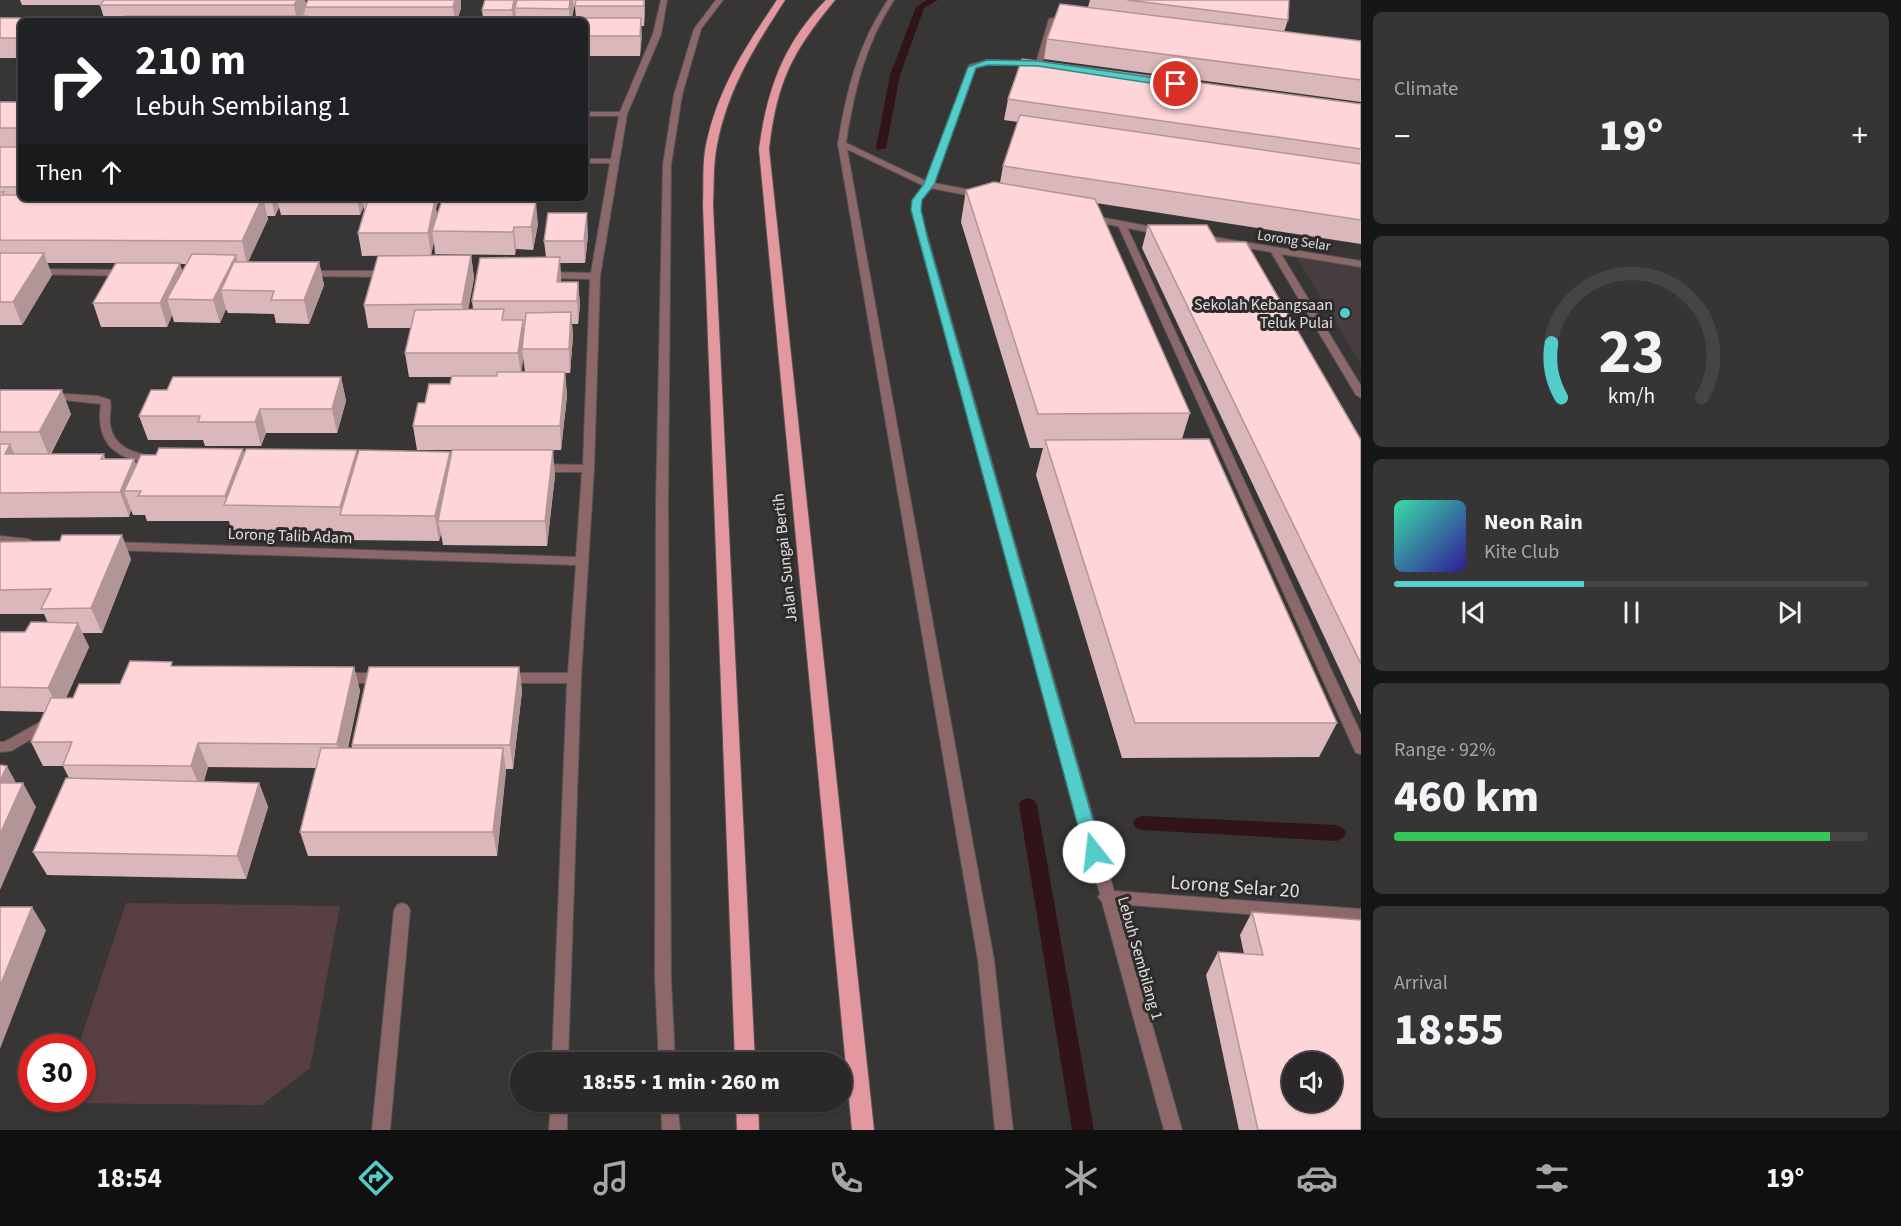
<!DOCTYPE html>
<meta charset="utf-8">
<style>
body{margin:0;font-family:"Source Sans 3",sans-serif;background:#363434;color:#f1f3f6;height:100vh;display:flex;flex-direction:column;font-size:22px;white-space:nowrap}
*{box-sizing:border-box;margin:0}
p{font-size:20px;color:#a5a6a8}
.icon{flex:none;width:33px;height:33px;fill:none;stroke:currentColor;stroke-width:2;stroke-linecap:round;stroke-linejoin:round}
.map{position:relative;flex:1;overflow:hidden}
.details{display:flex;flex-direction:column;gap:12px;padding:12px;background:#171616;width:540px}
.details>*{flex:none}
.hud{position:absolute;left:18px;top:18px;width:570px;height:183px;border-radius:9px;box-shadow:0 2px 4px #0004,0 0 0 2px #464445;background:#202124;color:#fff;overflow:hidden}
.fabs{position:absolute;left:1282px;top:1052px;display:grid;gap:12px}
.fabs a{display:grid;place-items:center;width:60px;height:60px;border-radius:50%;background:#2a2828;box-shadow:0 2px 4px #0004,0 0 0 2px #464445;font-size:30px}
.speed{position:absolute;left:18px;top:1034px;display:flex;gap:12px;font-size:30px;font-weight:700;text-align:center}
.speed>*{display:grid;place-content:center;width:78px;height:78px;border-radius:50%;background:#2a2828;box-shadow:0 2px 4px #0004,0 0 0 2px #464445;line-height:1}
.speed .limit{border:9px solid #d22;background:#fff;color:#111}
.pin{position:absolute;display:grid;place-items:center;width:51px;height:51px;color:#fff;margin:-26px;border:3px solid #fff;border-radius:50%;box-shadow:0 2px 6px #0007}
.me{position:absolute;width:66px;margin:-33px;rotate:344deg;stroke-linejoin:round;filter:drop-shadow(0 0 4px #0008)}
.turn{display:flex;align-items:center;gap:21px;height:126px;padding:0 18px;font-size:27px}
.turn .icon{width:78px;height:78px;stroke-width:2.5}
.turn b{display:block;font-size:42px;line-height:51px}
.then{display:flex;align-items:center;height:57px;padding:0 18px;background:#0003;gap:12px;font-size:22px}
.big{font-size:45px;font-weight:800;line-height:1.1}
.details .widget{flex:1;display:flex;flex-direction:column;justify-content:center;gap:9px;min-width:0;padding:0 21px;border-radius:9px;background:#363434}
.details .dial{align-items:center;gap:0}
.dial svg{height:156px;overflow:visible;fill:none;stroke:#464445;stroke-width:7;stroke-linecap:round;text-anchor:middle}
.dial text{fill:#f1f3f6;stroke:none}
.song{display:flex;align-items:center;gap:18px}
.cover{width:72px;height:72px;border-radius:9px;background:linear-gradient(135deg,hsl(160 70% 55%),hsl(250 70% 35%))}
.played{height:6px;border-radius:3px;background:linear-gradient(90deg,#53cdca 40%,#464445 40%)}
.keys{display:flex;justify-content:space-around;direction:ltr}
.heat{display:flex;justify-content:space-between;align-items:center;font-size:33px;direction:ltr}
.charge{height:9px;border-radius:4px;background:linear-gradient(90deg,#34c759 92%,#464445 0)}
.trip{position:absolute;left:510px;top:1052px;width:342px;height:60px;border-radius:30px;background:#2a2828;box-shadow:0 2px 4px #0004,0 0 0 2px #464445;font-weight:800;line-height:60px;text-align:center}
.tabs{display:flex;height:96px;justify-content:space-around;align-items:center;background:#111010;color:#a5a6a8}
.tabs .icon{width:42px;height:42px}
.tabs .selected{color:#53cdca}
.tabs b{font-size:27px;color:#f1f3f6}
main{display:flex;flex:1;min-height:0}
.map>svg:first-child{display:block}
</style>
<main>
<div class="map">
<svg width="1361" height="1130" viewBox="0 0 1361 1130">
<rect width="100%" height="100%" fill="#383535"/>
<path fill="#483d3e" d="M1292,250l69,11v104z"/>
<path fill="#583f42" d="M126,903l214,3 -30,162 -48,37 -203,-2 2,-5h21v-51h-4z"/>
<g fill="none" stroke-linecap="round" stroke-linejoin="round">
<path fill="#301418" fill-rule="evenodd" d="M927,0h11l-14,8 -24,67 -14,73 -9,2 -1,-2 14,-73 26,-68z
M1028,798l6,2 3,5 57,325h-22l-53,-325 3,-5z
M1142,816l195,9 6,3 3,5 -3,5 -6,3 -195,-11 -6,-2 -3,-5 3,-5z"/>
<defs>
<path id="service" d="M1068,14l3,2 -1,1 -14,4 -14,43 -7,2 14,-47z
M1122,222l4,3 235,509v20l-5,-1 -2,-4 -236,-524z"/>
<path id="minor" d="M661,0h6l-6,34 -34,80 -27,162 -6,193 -13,209 -13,384h-16l15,-379h-62l-5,-2 -2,-3 2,-3 5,-2h63l8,-108 -464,-15 -6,-4 6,-4 464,15 6,-85h-44l-6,-4 6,-4 45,1 7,-186 -45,-1 -5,-3 5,-3 46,1 19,-110h-25v-4h26l8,-43h-34v-4h35l33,-78z
M716,0h7l-22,29 -19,66 -11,70 -3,338 3,475 4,84h-16l-4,-84 1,-475 7,-338 11,-70 20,-66z
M888,0h6c-29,44 -40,91 -48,143l80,38 43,-116 18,-5 49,2 4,2 -4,2 -48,-2 -13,4 -41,115 47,9 4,3 -4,3 -50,-10 -10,12 -1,10 194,681 247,18v14l-243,-19 64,226h-18l-62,-228 -4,-5 2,-3 -188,-684 1,-10 11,-14 -77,-37 147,811 19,170h-18l-17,-170 -140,-816c8,-52 20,-100 50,-144z
M1089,215l74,14 4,3 -4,3 -77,-15 -1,-2z
M1201,235l160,26v6l-80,-13 80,132v12l-5,-3 -85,-143 -73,-12v-4z
M35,269l91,1 5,3 -5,3 -94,-2 -2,-2z
M305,271h82l5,3 -5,3 -85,-1v-4z
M49,393l49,3 12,4c2,7 -1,16 0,24 4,27 28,29 49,34l2,2c-6,5 -11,4 -18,2 -34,-6 -47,-25 -42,-58l-56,-6 -1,-2 1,-2z
M0,536l29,3 6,4 -6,4 -29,-3z
M343,673h39l5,2 2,3 -2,3 -5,2h-39l-5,-2 -2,-3 2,-3z
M49,717l5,1 2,4 -2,4 -43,25 -11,1v-10h4z
M402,903l5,2 3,5 -20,220h-18l22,-220 3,-5z
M551,1101h16v29h-18z
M661,1101h16l3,29h-18z"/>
<path id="primary" d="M777,0h8c-31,48 -57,88 -68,145 -4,19 -3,41 -4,60l42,857h-20l-32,-857c1,-20 -1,-41 3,-60 12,-57 39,-97 71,-145z
M826,0h9c-43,52 -58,81 -66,149l105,981h-22l-93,-981c8,-59 24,-105 67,-149z
M736,1101h22l1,29h-22z"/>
</defs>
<use href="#service" stroke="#565454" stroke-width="2"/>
<use href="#minor" stroke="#565454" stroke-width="2"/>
<use href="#primary" stroke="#565454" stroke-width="2"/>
<use href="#service" fill="#8d686b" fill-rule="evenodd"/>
<use href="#minor" fill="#8d686b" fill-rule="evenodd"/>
<use href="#primary" fill="#e398a0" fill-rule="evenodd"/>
</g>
<path fill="#dab7ba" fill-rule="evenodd" d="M20,0h285l1,4 2,-4h153v8l-3,9 17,4h-454v37h-21v-40h104l-4,-13h-78z
M485,0h160l-1,26h-3l-1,30h-55v-35l-102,-3 -1,-8zM574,7h1l1,11h-4z
M1090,0h199l-1,20 -4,12 77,9v61l-317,-43 3,-20 41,-32z
M1008,99l353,5v140l-265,-41 94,210 -8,26 155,284 -18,34 -197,1 -86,-283 7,-27h-13l-69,-226 5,-32 34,-7 3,-17 15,-44 -14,-2z
M0,102h21v96h419l-4,10 1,7 101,9 -5,26 -17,-1 -1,6 -80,-1 -1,-12 -3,13 -69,1 -4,-23 6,-22v-5l-4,9h-79l-2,-8 -4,9h-8l1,3 -20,43h71l5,23 -15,39 -33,-1 -2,-9 -46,-1 -2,-4 -6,14 -46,-1 -2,-7 -5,12h-66l-8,-24 23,-40h-69l5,12 -30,50h-22zM180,264h6l-4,7z
M1148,225l69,17 144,198v275l-219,-467z
M588,235l-3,28h-25l1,19h17l2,23 -2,19h-6l1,12 -3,37h-5l2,23 -6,54h-144l-4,-24 37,-42 2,-7h-43l-4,-24 6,-25h-43l-4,-23 107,-50 3,23 -6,31h5l-1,-8 74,-44 -2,-16zM523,357l2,15h-4l1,-3z
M341,377l5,24 -9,32h-71l-5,13h-56l-2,-6h-55l-9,-24 28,-26z
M0,390l71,24 -20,40h53l1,5h29l2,6 108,-12 114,3 92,-4 1,4 104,19 -8,71 -104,-1 -2,-11 -2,7 -94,-1 -2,-9 -112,-1 -2,-9h-82l-2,-6h-12l-2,-5 -2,7 -129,1z
M0,542l131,17 -29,74h-20l7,14 -23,51h7l47,-14 54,-18 180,1 6,24 -12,57h4v-3l167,-78 3,24 -9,78h-7l-9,87h-189l-8,-24 16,-64 -108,-1 -4,14 55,2 9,24 -22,72 -199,-4 -14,-23 36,-74 -6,-12h-20l-12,-24 13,-30 -44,-1v-79h25l23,-9 -4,-9h-44z
M1252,912l109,218h-122l-33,-155 12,-23 26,2 -4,-19z"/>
<path fill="#b29597" d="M297,0h8l1,7h-1v4l-5,10h-3l-3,-16z
M455,0h6v8l-4,13h-2l-2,-14z
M514,0h4l-3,8 1,11 -3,2 -1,-11z
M570,0h3l1,7 -3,14h-1l-1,-12z
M644,0h1v9l-1,17z
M641,18l1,20 -2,18v-20z
M262,198h1l5,21 -21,45 -5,-23z
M271,198h6l2,9 -4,9z
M357,198h5l2,8 -4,9z
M432,198h8l-4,10 2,14 -6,9 2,11 -3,13 -3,-22 6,-25z
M536,202l2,22 -5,26 -2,-23z
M587,213l1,22 -3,28 -1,-22z
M514,227l2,22 -1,6 -2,-23z
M44,253l8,22 -30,50 -9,-23z
M236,255l6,23 -21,12 5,19 -6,14 -7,-23z
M471,255l3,23 -9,50 -3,-24z
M560,257l1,23 -2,21 -2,-19z
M319,262l5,23 -15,39 -5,-24z
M180,263l6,23 -19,13 5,16 -5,12 -7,-24z
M578,282l2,23 -2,19 -1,-23z
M571,312l2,24 -3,37 -1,-24z
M523,320l2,23 -3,6 1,8 -2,20 -3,-24z
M565,372l2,24 -6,54 -1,-24z
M341,377l5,24 -9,32 -5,-24z
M62,390l9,24 -22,42 -10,-24z
M260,409l6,24 -5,13 -6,-24z
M10,444l11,24 -16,-14z
M243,449l7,24 -22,32 -3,-9z
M357,450l5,24 -20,41 -2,-8z
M553,450l2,25 -8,71 -2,-25z
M450,452l4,24 -16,45 3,13 -2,7 -4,-25z
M134,459l9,24 -19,8 7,19 -2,7 -9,-25z
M122,535l9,24 -29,74 -11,-25z
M78,623l11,24 -29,65 -12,-24z
M354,667l6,24 -17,77 -6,-24z
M519,667l3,24 -9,78 -3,-24z
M198,743l10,24 -7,23 -10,-24z
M503,748l3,24 -9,84 -4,-24z
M7,766l13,24 3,-7 13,24 -36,83v-109z
M259,783l9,24 -22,72 -9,-23z
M32,907l14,23 -46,119v-63z"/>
<path fill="#fed5d8" stroke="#b29597" stroke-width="1.5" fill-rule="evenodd" d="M104,0h193l-3,5h-194z
M308,0h147l-2,7h-148z
M485,0h29l-2,10h-30z
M517,0h53l-1,9 -54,-1z
M576,0h68v6h-69z
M1127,0h162l-1,20z
M1060,4l301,37v39l-314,-41z
M125,16h182l-3,5h-183z
M310,17h164l-1,4h-165z
M0,18h108l-2,3h-85v17h-21z
M478,18h163l-1,18h-55v-15h-108z
M1022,59l339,45v45l-353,-50z
M0,102h21v26h-21z
M1020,115l341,49v56l-358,-54z
M0,147h21v40h-21z
M994,182l101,17 95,214 -152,1 -72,-224z
M0,192h4l-2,3h19v3h241l-20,43 -242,-1z
M368,200h67l-7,33h-70z
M442,200l94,2 -5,25h-17l-1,5 -81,-1z
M548,213h39l-3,28h-40z
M1148,225h59l10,17h29l115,198v224z
M0,253h44l-31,49h-13z
M192,254l44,1 -23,45 -46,-1z
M471,255l-9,49 -98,1 14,-49z
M560,257l-3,25h21l-1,19h-105l8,-43z
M234,262h85l-15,38h-33l3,-9 -53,-1z
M116,263h64l-20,40h-67z
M504,309l-2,11h21l-5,33h-113l10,-43z
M571,312l-2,37h-47l4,-36z
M497,372h68l-5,54h-147l5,-23h7l4,-19h21l2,-8h45z
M173,377h168l-9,32h-72l-5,13h-57l2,-6h-61l12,-26h16z
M0,390h62l-23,42h-39z
M1209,439l128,284h-202l-90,-283z
M0,444h10l-5,10h99l-3,5h33l-14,33 -120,1z
M159,448l84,1 -18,47h-87l3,-5h-17l17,-36h15z
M246,449l111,1 -17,57 -116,-2z
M359,450l91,2 -15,64 -95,-1z
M452,450h101l-8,71h-107z
M62,535h60l-31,73 -50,1 10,-20 -51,1v-48l60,-1z
M31,622l47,1 -30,65 -48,-1v-55h25z
M130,661l42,1 -1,4 183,1 -17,77 -139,-1 -7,23 -128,-1 9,-23h-41l20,-44h22l6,-14h41z
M369,667h150l-9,78h-158z
M321,748h182l-10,84h-193z
M0,765l7,1 -7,15z
M66,778l193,5 -22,73 -204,-4z
M0,783h23l-23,51z
M0,907h32l-32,79z
M1252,912l109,8v210h-103l-40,-178 45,3zM1293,1062h39v39h-39z"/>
<path fill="#53cdca" stroke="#368583" stroke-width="1.5" d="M987,60l51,1 138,20 4,3 -4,3 -138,-21 -50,-1 -12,3 -42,117 -12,15 -1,10 7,30 174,612 -2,5 -6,2 -6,-2 -3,-5 -174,-642 1,-10 12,-16 44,-117z"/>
<circle fill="#53cdca" stroke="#2e2b2b" stroke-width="2" cx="1345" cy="313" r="6"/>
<g text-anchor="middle" stroke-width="6" stroke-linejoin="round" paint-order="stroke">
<g font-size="14" fill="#e1dfdf" stroke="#2e2b2b">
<text transform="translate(1294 240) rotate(9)" y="5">Lorong Selar</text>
</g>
<g font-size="16" fill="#e1dfdf" stroke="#2e2b2b" text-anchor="end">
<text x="1333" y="310">Sekolah Kebangsaan<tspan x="1333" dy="18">Teluk Pulai</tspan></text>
</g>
<g font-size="16" fill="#e1dfdf" stroke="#2e2b2b">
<text transform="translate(290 535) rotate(2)" y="6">Lorong Talib Adam</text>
<text transform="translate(784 558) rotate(-96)" y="6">Jalan Sungai Bertih</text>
<text transform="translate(1141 958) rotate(74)" y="6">Lebuh Sembilang 1</text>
</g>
<g font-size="20" fill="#e1dfdf" stroke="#2e2b2b">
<text transform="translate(1235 886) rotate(4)" y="7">Lorong Selar 20</text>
</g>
</g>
</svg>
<div class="fabs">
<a><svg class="icon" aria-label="sound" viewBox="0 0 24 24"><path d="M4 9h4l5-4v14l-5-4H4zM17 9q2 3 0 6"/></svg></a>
</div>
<div class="speed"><div class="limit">30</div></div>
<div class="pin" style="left:1176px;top:84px;background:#d93025"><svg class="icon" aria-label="arrive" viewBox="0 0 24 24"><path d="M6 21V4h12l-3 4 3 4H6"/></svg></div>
<svg class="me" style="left:1094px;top:852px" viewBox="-20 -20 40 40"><circle r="19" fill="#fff"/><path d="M0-13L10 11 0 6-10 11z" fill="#53cdca"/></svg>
<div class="trip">18:55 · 1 min · 260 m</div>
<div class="hud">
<div class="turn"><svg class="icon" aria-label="right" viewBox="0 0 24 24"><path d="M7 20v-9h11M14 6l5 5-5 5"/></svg><div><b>210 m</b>Lebuh Sembilang 1</div></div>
<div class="then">Then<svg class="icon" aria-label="ahead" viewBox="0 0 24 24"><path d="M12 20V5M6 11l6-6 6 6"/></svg></div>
</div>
</div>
<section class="details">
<div class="widget"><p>Climate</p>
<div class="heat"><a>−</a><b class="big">19°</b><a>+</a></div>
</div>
<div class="widget dial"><svg viewBox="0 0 100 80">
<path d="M14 69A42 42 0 1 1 86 69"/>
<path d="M14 69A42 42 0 0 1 9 41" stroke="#53cdca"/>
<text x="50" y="56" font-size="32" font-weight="700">23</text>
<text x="50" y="72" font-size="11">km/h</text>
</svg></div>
<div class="widget">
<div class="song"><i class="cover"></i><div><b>Neon Rain</b><p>Kite Club</p></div></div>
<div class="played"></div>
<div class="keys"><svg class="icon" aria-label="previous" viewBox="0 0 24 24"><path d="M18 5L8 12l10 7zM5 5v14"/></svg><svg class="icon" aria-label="pause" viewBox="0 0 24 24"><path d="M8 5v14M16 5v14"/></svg><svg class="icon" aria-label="next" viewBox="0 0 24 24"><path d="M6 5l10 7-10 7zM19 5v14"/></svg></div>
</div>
<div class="widget"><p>Range · 92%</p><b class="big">460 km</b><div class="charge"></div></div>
<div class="widget"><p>Arrival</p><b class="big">18:55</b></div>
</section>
</main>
<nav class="tabs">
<b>18:54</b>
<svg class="icon selected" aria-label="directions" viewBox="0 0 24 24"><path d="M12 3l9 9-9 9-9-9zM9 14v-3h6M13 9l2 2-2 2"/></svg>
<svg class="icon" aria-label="music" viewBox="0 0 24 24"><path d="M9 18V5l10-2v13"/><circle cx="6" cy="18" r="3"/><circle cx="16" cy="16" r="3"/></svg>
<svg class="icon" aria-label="phone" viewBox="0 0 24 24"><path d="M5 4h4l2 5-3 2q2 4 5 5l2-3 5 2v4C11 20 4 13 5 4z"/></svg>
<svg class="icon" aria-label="climate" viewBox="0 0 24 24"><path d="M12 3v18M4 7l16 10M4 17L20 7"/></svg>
<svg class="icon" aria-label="car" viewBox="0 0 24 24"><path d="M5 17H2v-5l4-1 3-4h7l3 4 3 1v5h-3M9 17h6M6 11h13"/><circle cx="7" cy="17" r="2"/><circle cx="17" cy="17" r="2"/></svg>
<svg class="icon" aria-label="filters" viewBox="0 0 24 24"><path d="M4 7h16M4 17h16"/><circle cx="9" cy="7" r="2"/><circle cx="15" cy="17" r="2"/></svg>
<b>19°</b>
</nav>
